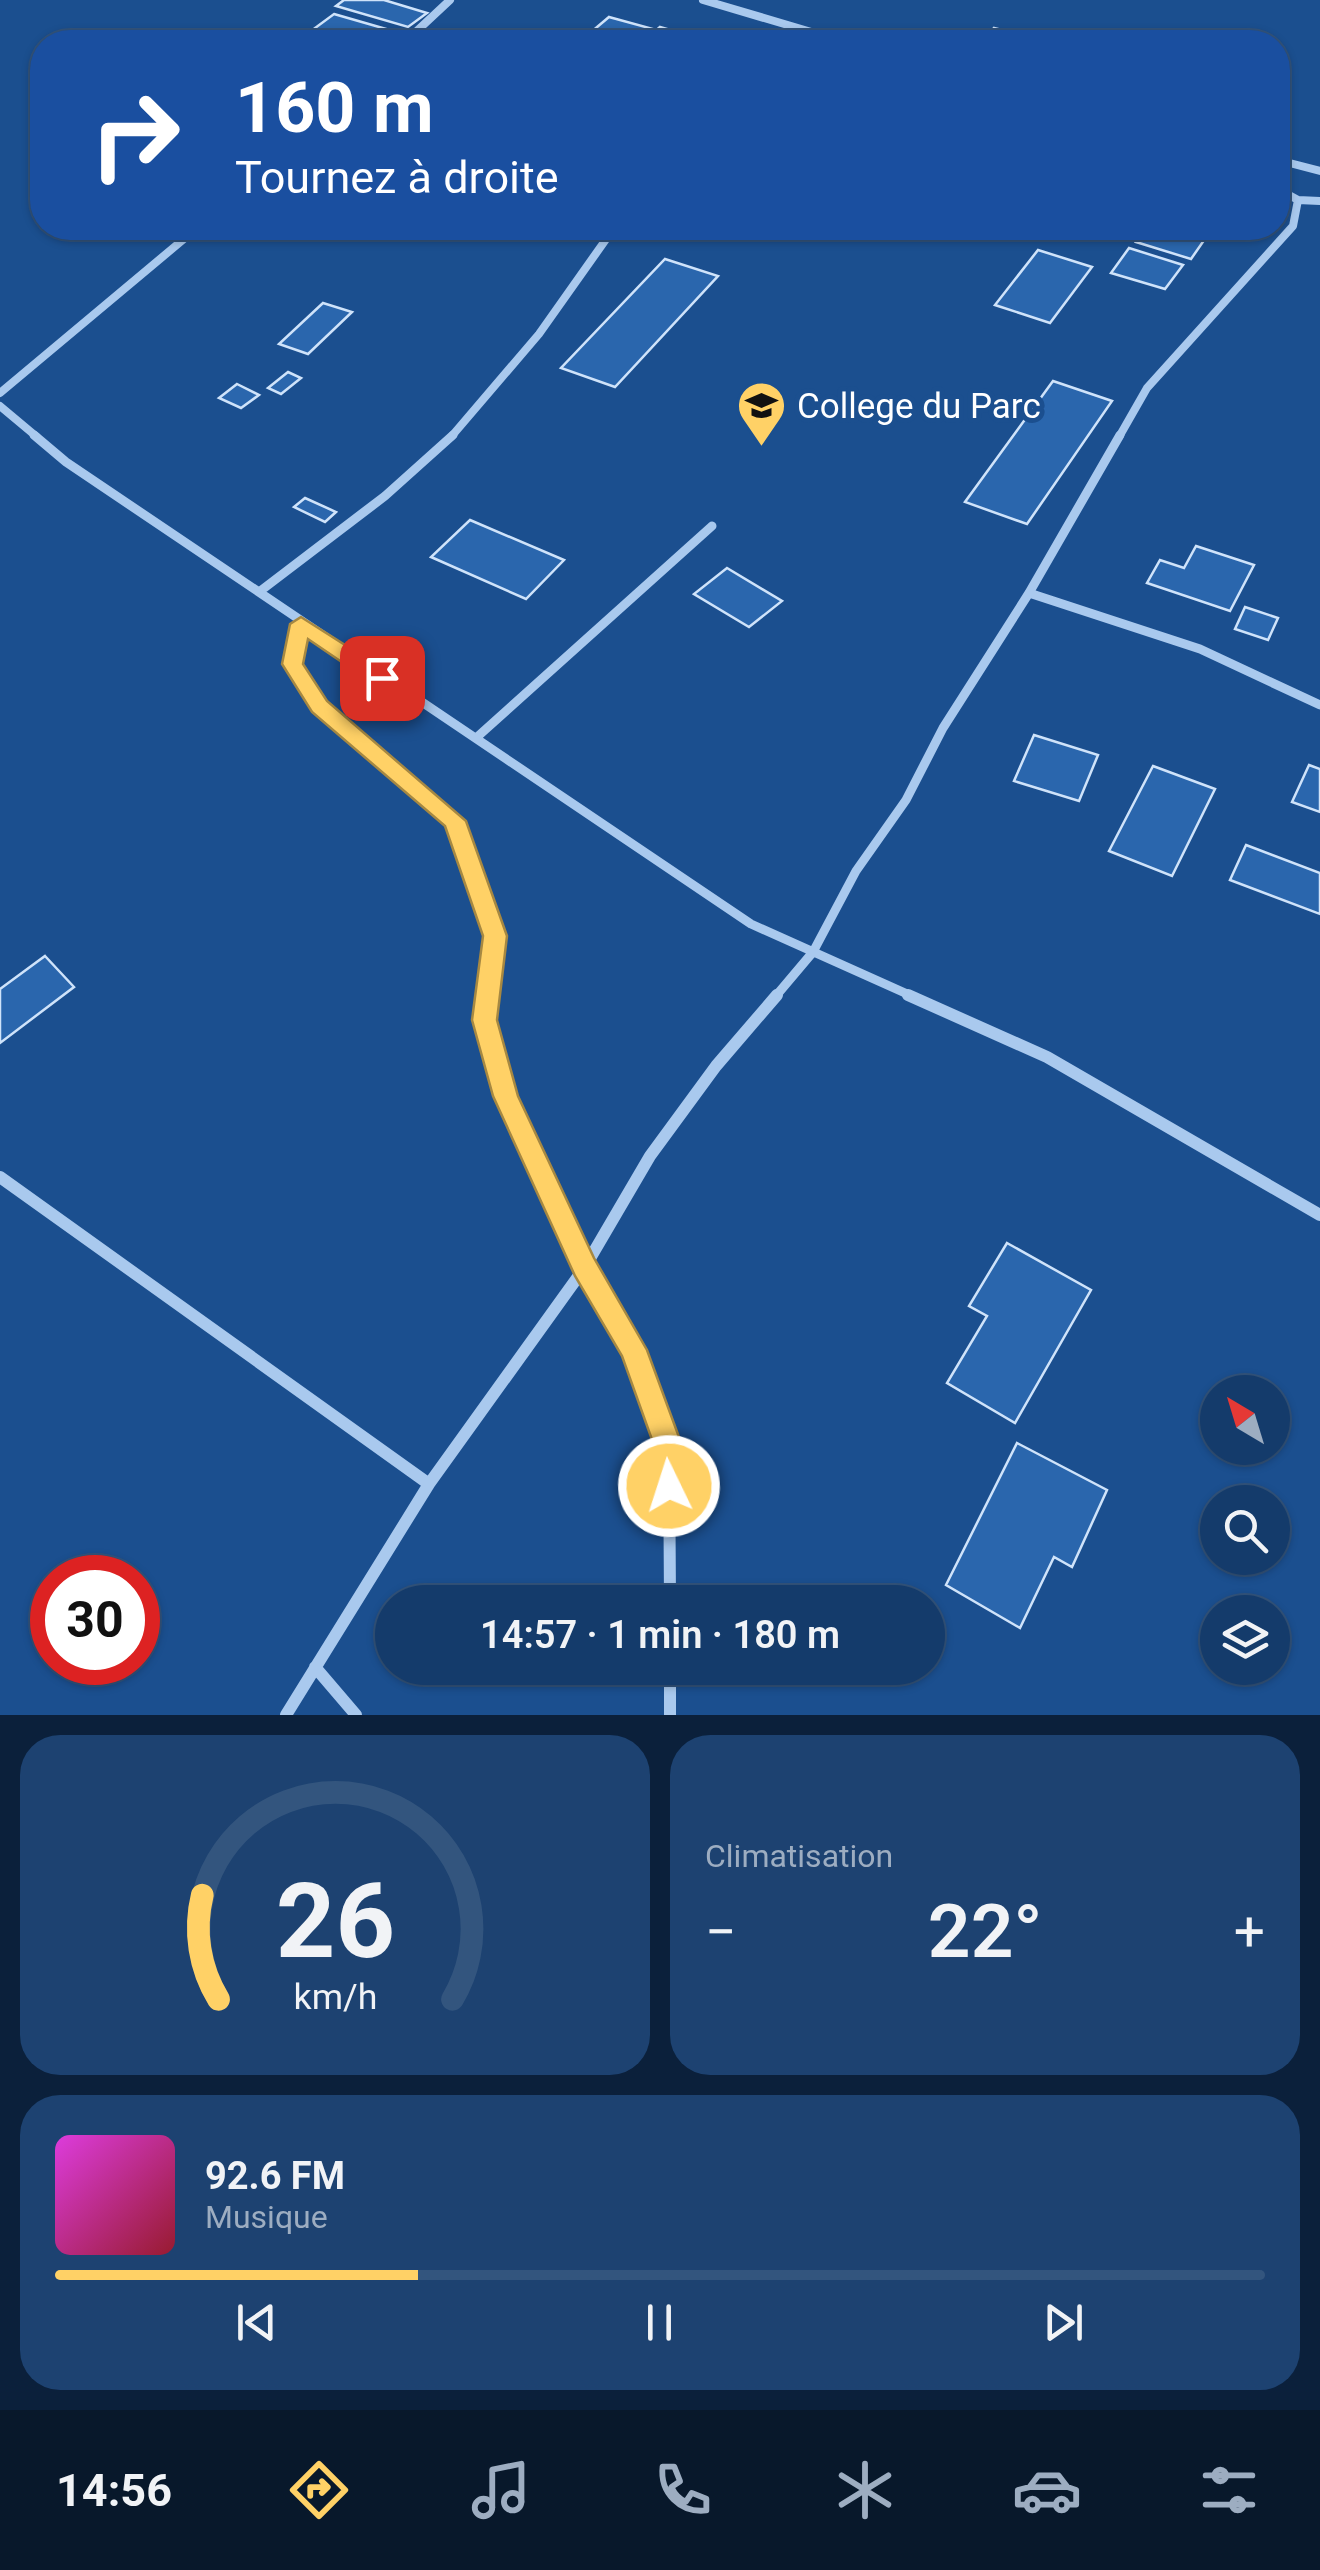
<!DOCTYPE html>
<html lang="fr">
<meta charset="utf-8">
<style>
body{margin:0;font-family:Roboto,sans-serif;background:#1d4271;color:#f1f3f6;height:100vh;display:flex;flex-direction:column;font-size:38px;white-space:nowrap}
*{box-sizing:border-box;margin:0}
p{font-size:32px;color:#9dadc1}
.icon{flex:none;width:55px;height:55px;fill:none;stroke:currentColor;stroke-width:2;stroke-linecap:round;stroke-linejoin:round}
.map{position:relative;height:1715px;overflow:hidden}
.sheet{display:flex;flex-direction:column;gap:20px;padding:20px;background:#0b203b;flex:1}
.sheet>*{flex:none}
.banner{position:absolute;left:30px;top:30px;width:1260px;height:210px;border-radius:40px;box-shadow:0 2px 8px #0004,0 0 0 2px #33557e;background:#1a4fa0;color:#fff;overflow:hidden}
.needle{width:65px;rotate:322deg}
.tools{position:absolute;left:1200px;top:1375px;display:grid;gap:20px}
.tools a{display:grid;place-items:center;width:90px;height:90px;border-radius:50%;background:#143b6b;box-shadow:0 2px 8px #0004,0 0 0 2px #33557e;font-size:50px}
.speed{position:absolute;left:30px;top:1555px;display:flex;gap:20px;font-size:50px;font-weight:700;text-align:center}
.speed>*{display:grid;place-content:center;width:130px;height:130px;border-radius:50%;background:#143b6b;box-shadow:0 2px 8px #0004,0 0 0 2px #33557e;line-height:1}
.speed .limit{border:15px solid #d22;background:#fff;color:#111}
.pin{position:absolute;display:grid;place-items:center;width:85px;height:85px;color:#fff;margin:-42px;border-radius:20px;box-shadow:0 5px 15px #0006}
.me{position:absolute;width:110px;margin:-55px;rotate:356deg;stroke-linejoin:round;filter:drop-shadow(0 0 8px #0008)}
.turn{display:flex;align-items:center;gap:35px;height:210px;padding:0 40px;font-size:45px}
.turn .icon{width:130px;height:130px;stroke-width:2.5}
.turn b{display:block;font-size:70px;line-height:85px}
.big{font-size:75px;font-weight:600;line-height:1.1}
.sheet .tile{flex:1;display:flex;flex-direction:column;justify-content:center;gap:15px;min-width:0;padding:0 35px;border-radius:40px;background:#1d4271}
.sheet .dial{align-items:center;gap:0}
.dial svg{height:260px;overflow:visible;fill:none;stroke:#33557e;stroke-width:7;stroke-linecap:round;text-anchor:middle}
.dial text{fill:#f1f3f6;stroke:none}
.song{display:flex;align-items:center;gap:30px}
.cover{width:120px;height:120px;border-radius:15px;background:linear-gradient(135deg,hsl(300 70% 55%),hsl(350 70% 35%))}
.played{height:10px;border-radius:5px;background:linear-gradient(90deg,#ffd166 30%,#33557e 30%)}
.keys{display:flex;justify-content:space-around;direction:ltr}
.heat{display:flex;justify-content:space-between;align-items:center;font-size:55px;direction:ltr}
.sheet .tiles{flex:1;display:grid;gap:20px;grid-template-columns:1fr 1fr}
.tile:last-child{grid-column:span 2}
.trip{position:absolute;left:375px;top:1585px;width:570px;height:100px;border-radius:50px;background:#143b6b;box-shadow:0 2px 8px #0004,0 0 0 2px #33557e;font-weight:600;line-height:100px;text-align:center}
.tab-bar{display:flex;height:160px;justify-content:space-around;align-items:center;background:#08182b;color:#9dadc1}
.tab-bar .icon{width:70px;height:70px}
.tab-bar .current{color:#ffd166}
.tab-bar b{font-size:45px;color:#f1f3f6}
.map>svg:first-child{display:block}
</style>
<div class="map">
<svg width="1320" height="1715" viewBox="0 0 1320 1715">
<rect width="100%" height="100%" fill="#1b4f8f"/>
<path fill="#2a66ad" stroke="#cfe3fa" stroke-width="2.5" d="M344,0h40l43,13 -19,14 -72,-21z
M334,14l73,21 -10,7h-50l-36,-11z
M609,17l44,12 -15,13h-46l7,-6 -9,-3z
M660,27l21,6 -10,9h-28z
M994,28l39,10 -4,4h-47z
M1146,228h32l29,8 -16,23 -55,-17z
M1129,248l54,17 -18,24 -54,-16z
M1038,250l54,17 -42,56 -55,-18z
M665,259l53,17 -103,111 -54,-19z
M323,303l29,9 -44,42 -29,-10z
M288,372l13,6 -20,16 -13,-6z
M1053,381l59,20 -85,123 -62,-22z
M237,384l22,11 -18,13 -22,-10z
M305,498l31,14 -11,10 -31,-15z
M470,520l94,40 -38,39 -95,-42z
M1196,546l58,19 -24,46 -83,-28 13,-23 24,8z
M727,568l55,33 -33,26 -55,-33z
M1245,607l33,11 -10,22 -33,-11z
M1034,735l64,20 -19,46 -65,-20z
M1309,765l11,4v43l-28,-10z
M1153,766l62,23 -43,87 -63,-25z
M1246,845l74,28v41l-90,-34z
M45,956l29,31 -74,56v-54z
M1007,1243l84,47 -76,133 -68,-40 40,-67 -18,-10z
M1017,1443l90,47 -35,77 -18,-10 -34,71 -74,-43z"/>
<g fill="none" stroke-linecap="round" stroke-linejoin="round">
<path stroke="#a9c9ee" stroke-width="8" d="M703,0l142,42
M405,42l45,-42
M1278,160l42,11
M1298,200l22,1
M0,393l197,-165
M0,406l37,31
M451,437l88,-103 75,-106
M1119,437l28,-49 146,-162 5,-26 -20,-11"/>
<path stroke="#a9c9ee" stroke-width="9" d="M34,435l32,27 685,462 163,73
M259,592l126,-96 68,-61
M1029,593l171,56 120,56
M301,624l-9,40 28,43 135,114 40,115 -7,61
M476,738l236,-212
M775,997l38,-45 43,-81 50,-71 37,-72 86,-135 91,-158"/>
<path stroke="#a9c9ee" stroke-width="12" d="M488,995l-3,25 20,76 80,171 49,83 35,97 1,155
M908,995l139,62 273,158
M0,1177l429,307
M315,1667l41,48
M670,1668v47
M286,1715l143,-231 156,-217 65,-111 66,-90 61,-71"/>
</g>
<path fill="#ffd166" stroke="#a68842" stroke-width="2.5" d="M301,617l88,56 3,5 -3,6h-15l-66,-45 -5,25 24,37 139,120 41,115 -10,84 21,76 76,162 53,92 36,98v38l-4,10 -10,4 -10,-4 -4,-10v-38l-33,-92 -47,-80 -82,-180 -21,-76 11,-84 -38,-110 -133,-114 -30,-48 8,-40z"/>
<defs>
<symbol id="university-pin" viewBox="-11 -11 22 30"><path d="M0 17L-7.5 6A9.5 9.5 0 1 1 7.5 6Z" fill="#ffd166" stroke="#1b4f8f"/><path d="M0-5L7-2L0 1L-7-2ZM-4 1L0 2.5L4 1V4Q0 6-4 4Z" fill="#111"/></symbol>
</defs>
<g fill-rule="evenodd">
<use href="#university-pin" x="734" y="378" width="55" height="75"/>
</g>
<g text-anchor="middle" stroke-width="10" stroke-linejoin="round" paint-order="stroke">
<g font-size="35" fill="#fff" stroke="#1b4f8f" text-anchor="start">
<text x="797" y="418">College du Parc</text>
</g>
</g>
</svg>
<div class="tools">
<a><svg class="needle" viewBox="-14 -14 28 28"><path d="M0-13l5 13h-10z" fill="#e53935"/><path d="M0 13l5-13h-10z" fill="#9dadc1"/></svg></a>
<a><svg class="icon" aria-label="search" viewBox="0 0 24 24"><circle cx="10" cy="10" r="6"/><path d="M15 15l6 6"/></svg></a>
<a><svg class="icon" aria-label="layers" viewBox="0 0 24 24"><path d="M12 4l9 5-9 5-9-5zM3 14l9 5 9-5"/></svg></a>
</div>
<div class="speed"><div class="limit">30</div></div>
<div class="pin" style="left:382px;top:678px;background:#d93025"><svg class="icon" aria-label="arrive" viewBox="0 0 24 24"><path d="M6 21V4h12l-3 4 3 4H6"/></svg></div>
<svg class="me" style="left:669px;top:1486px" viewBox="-20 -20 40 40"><circle r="17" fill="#ffd166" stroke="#fff" stroke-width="3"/><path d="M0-11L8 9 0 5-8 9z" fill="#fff"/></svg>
<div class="trip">14:57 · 1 min · 180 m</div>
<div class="banner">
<div class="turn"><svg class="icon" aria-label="right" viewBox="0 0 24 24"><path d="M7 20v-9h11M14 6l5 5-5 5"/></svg><div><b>160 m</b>Tournez à droite</div></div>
</div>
</div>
<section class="sheet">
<div class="tiles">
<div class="tile dial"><svg viewBox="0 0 100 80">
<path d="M14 69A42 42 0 1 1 86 69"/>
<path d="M14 69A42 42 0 0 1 9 37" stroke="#ffd166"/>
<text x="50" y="56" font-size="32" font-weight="700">26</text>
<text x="50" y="72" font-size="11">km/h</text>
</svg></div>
<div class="tile"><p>Climatisation</p>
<div class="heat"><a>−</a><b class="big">22°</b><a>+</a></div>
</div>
<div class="tile">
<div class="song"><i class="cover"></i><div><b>92.6 FM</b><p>Musique</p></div></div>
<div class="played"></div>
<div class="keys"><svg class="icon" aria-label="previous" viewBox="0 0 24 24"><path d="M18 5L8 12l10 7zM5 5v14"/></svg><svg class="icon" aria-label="pause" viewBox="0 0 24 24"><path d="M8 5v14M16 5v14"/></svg><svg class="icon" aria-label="next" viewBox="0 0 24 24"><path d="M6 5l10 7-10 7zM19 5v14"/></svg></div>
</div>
</div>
</section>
<nav class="tab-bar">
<b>14:56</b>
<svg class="icon current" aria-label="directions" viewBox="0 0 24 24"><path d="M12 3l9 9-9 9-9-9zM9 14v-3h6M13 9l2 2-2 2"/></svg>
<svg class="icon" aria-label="music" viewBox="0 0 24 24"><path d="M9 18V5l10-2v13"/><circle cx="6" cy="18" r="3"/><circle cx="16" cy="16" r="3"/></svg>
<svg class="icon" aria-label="phone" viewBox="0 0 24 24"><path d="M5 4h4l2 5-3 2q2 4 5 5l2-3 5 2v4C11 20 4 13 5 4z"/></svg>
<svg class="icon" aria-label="climate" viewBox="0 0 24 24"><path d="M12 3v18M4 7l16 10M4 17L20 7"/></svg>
<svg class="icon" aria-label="car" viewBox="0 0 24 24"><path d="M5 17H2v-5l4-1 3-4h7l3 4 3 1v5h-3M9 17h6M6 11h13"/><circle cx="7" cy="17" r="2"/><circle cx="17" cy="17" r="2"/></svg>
<svg class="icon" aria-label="filters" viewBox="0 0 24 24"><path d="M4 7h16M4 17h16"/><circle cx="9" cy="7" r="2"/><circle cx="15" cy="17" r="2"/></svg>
</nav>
